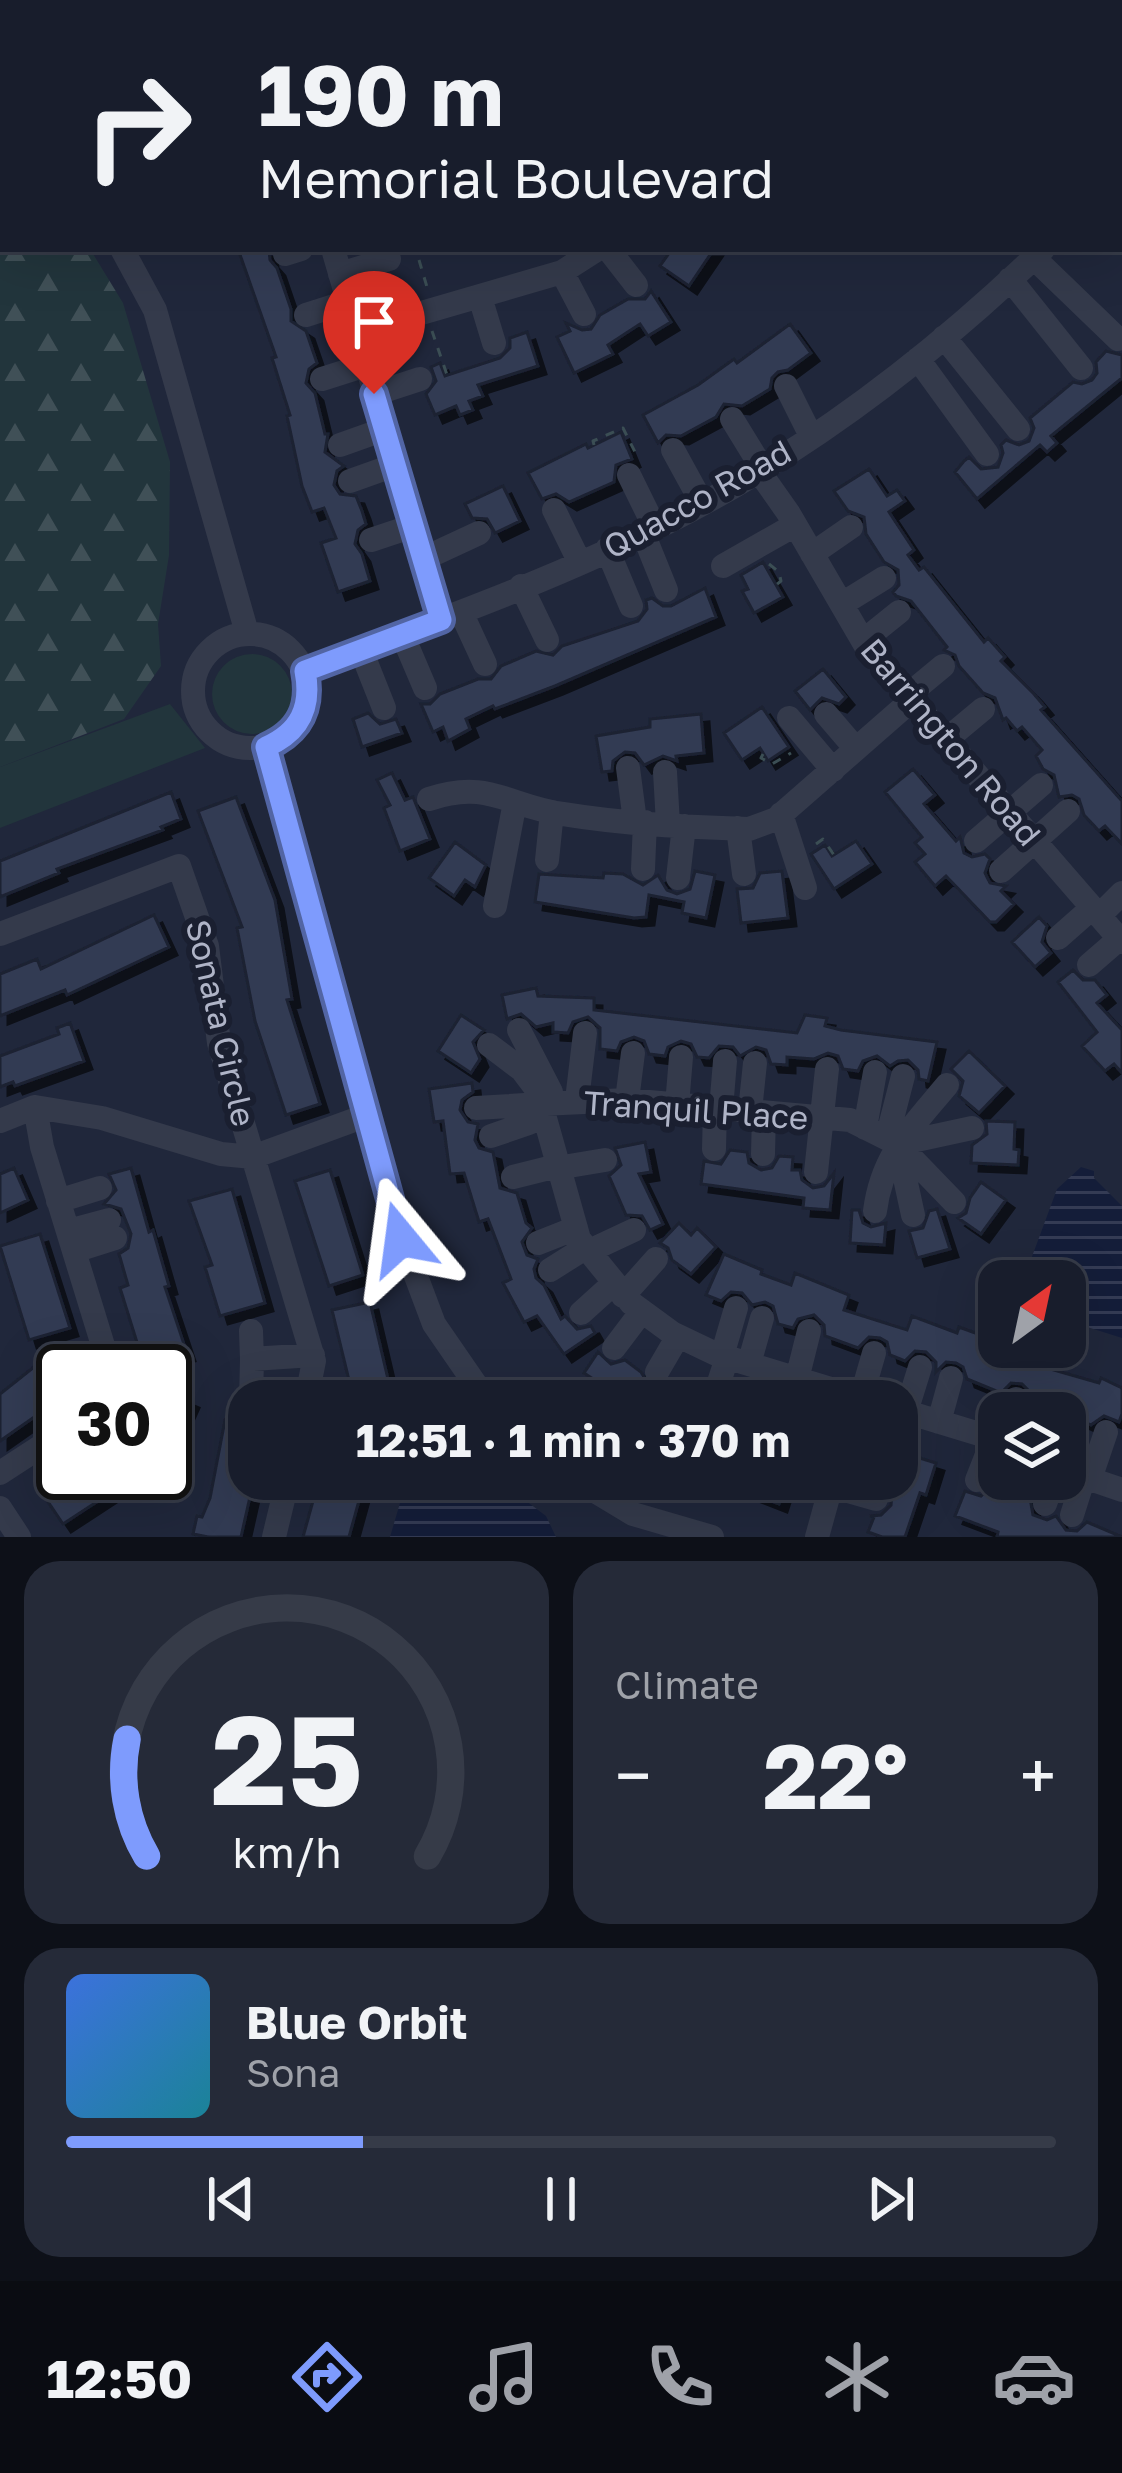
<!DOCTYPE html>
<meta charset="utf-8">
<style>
body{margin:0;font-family:"Golos Text",sans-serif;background:#252a38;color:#f1f3f6;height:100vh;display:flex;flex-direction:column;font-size:45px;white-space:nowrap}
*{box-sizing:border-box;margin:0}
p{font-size:39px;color:#9fa2a9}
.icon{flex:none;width:66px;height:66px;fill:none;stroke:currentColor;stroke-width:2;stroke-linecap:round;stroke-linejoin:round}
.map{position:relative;height:1537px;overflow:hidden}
.panel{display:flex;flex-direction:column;gap:24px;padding:24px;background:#0d1018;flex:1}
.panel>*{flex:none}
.top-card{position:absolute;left:0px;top:0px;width:1122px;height:252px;box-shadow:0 12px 48px #0002,0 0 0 3px #363b48;background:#181d2c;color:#f1f3f6;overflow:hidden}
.needle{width:78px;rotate:33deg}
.controls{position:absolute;left:978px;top:1260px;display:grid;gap:24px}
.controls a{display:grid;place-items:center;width:108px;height:108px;border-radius:24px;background:#181d2c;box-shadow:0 12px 48px #0002,0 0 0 3px #363b48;font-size:60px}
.speed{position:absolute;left:36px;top:1344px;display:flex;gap:24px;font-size:60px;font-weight:700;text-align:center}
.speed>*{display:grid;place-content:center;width:156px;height:156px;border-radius:50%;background:#181d2c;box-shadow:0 12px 48px #0002,0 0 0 3px #363b48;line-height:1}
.speed .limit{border:6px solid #111;border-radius:18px;background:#fff;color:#111}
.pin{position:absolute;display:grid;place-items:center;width:102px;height:102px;color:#fff;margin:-123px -51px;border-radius:50% 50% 50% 0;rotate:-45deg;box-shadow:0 0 12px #0007}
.pin .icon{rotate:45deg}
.me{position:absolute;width:132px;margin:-66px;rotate:344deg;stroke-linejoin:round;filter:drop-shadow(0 0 9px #0008)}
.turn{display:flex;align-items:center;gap:42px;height:252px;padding:0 60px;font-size:54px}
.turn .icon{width:156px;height:156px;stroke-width:2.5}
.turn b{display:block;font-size:84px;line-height:102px}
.big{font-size:90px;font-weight:700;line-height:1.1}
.panel .widget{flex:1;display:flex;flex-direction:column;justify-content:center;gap:18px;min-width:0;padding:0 42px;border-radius:36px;background:#252a38}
.panel .dial{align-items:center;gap:0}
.dial svg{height:312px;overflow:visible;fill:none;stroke:#363b48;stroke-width:7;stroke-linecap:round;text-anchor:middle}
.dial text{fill:#f1f3f6;stroke:none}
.song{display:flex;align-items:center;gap:36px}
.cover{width:144px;height:144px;border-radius:18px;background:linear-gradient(135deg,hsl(220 70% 55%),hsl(190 70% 35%))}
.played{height:12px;border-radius:6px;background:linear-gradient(90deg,#7e9bfd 30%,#363b48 30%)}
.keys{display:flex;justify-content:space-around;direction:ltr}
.heat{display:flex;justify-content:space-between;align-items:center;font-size:66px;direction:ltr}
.panel .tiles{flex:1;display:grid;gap:24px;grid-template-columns:1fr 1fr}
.widget:last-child{grid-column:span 2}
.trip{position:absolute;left:228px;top:1380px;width:690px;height:120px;border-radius:36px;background:#181d2c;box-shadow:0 12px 48px #0002,0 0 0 3px #363b48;font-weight:700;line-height:120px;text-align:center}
.menu{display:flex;height:192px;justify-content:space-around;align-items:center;background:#0a0c12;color:#9fa2a9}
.menu .icon{width:84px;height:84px}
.menu .on{color:#7e9bfd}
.menu b{font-size:54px;color:#f1f3f6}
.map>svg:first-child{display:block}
</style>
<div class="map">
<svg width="1122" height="1537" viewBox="0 0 1122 1537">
<defs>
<pattern id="forest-firs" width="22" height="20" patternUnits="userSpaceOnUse" patternTransform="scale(3)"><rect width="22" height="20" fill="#22353c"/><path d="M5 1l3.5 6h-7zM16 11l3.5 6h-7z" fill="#405057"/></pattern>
<pattern id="water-rules" width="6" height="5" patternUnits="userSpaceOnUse" patternTransform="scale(3)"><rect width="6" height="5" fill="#141d39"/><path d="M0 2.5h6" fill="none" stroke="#343b54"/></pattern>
<filter id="shadow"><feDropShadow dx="8" dy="8" stdDeviation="0" flood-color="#0009"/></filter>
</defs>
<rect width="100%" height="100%" fill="#20273b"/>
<path fill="#22353c" d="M212 694a40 40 0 1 1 80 0a40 40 0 1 1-80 0Z
M170,704l35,44 -205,80v-61z"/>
<path fill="url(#forest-firs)" d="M0,178l3,71h87l33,54 47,159 -1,93 -11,69 3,42 -37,53 -124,48z"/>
<path fill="url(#water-rules)" d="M1081,1167l13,4v7l28,28v132l-57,-18v-39h-42l34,-92z
M407,1479h90l49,37 10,21h-166z"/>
<path fill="#323a52" stroke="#1c2132" stroke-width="3" filter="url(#shadow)" d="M238,249h31l1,11 7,8 14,41v12l15,10 11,32 -8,6 -3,14 9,10 10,41h3l-3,18 19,14 -7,5 -3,14 6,9 16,2 6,15 4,13 -8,6 -3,14 7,10 8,27 -32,11 -17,-49 15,-5 -12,-30 -12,4 -10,-26 -15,-70 3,-1 -18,-57 4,-1z
M672,249h42l-25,37 -29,-20z
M651,291l20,31 -23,14 -8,-12 -32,21 5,9 -39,19 -17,-36 13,-6 -4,-8 16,7 9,-1 9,-14 28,-16h17z
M790,324l21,29 -23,17 -10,2 -6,6 -2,11 -28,17 -18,-2 -8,13 -35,19 -15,-1 -8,8 -15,-28 55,-30 36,-26 3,4z
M527,332l11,34 -60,19 5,11 -14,5 4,9 -13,5 -4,-9 -21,9 -9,-21 10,-13 -5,-14 9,-4 5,13 55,-18 10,-10v-10z
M1106,351l16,4v23l-71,58 6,7 -10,9 -7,-7 -63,54 -22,-27 9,-11 5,-4 12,12 17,-2 5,-14 -2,-8 5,-5 13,5 10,-4 5,-13 -4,-10 43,-36 9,2 10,-4 5,-7 -1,-11z
M621,432l11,27 -16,6 -2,17 -45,20 -13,-8 -14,5 -14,-26 58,-29 2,4z
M869,469l18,27 10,-6 8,11 -16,11 25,38 -6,5 11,15 5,-3 60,75 4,-4 17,19 -4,4 33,33 11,13 -4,3 81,91v43l-17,-18 -6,5 -15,-16 -5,-16 -7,-4 -13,2 -5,-22 -11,-6 -7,-13 6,-6 -20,-23 -5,4 -11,-13 -3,2 -8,-22 -12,-5 -24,-27 -4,-11 -11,-5 3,-3 -36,-46 -15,-5 -3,-4 6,-7 -1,-15 -14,-8 -18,-28 -2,-17 -16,-6 -14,-20z
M503,486l17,35 -25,12 -8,-14 -15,-1 -7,-14z
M763,562l20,35 -29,16 -12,-22 6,-2 -7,-14z
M705,588l11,29 -161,69 -60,23 -2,-3 -27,13 4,10 -22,12 -5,-14 -10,5 -12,-28h9l10,-10 38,-15h13l10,-13 35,-15 17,4 9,-9 76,-25 9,-12 -1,-9 6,-2 11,8h8z
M823,669l23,28 -7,7 -17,-6 -12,12 -15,-19z
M762,707l27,40 -21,14 -8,-13 -18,12 -18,-27z
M368,713l12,11 16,-5 6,14 -40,14 -9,-28z
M701,714l3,39 -28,3 1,5 -14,-5 -19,9 -9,-12 -10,-1 -12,9 -1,10 -10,1 -6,-36 54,-9v-8z
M913,769l22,26 -11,9 32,37 4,-4 4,16 8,4 13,-3 5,5 -5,14 5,10 16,3 -5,5 13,13 -18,18h-6l-44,-46 -11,10 -20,-24 10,-8 -10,-11 7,-6 -37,-45z
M392,773l13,27 8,-3 17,42 -30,12 -16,-43 6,-3 -13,-25z
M171,792l10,27 -20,8 2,3 -106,39 2,4 -59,24v-36z
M236,797l39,103 17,99 -5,1 33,104 -34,11 -31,-94 -18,-93 5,-1 -44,-116z
M856,841l16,23 -38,25 -23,-35 14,-9 7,11z
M455,842l31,23 -11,22 -10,-7 -11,16 -25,-18z
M695,871l20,4 -9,43 -24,-5 2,-11 -35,-7 -3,22 -12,1 -99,-16 4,-28 64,4 1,-5 19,1 20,11 15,-10 9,15 10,4 13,-5z
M782,871l6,47 -47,5 -4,-34 16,-1 7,-15z
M154,915l15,32 -102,48 -2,-5 -65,26v-42l37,-15 4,10z
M1039,917l8,9 -5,16 9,11 -16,14 -23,-25z
M1073,970l10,10h12l12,15 -10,8 25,27v43l-8,-9 -9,7 -23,-25 15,-14 -39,-50z
M536,988l2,8 56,2v12l203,23 8,-18 22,3 -2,8 16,4 96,12 -9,39 -9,-2 -1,-9 -10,-10 -10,1 -8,5 -13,-10 -14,5 -5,10 -15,-2 -5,-13 -10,-3 -14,6 -27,-2v8l-16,-1 -5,-14 -10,-3 -16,9 -7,-9 -14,-1 -10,12 -12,-1 -6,-13 -10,-3 -13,6 -3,9 -16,-2 -5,-13 -10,-4 -13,5 -4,9 -17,-2v-21l-12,-11 -15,5 -5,11 -15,-1v-9l-17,4 -15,-13 -14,5 -5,-24z
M461,1015l23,15 -11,12 7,17 -9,14 -33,-22z
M70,1023l14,38 -69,25 -2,-4 -13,5v-31l59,-22 -2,-6z
M969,1051l36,35 -26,27 -20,-17 4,-15 -12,-12z
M472,1083l1,9 -11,8 -2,10 8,12 10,2 -3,16 4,8 14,4 7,36 17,5 9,30 6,5 -10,14 5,13 11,4 -4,10 2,9 8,7 17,34 4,-3 12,13 14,-3 4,7 -31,21 -27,-38 -13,6 -21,-39 8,-4 -23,-60 -9,3 -15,-49 -14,1 -7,-53 -9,1 -5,-33z
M986,1121l29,1 -1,27 5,1 -1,15 -47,-2 1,-18 15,-11z
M645,1142l6,30 -12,2 24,50 -13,6 -8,-14 -16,-1 -17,-39 12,-11 -6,-17z
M730,1150l17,2 2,11 12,7 11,-2 7,-12 14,1 -1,13h8l2,10 11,8 11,-2 10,-13 -4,37 -27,-2 1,-10 -103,-14 3,-23 17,3z
M14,1168l14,32 -28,13v-39z
M131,1168l18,64 4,-2 16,56 -4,1 22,66 -43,12 -24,-77 8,-3 -9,-31 9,-6 3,-14 -10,-25 -17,-5 12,-14 -7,-16z
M330,1170l33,105 -34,11 -34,-105z
M981,1182l25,18 -25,34 -23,-16 8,-5 4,-15z
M232,1189l33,114 -45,13 -15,-49 7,-2 -23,-64z
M937,1209l13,40 -33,9 -8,-27 14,-3 6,-17z
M852,1210h7l4,13 8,4 15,-4 -2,22 -34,-2z
M679,1223l12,12 6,-7 19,19 -25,27 -19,-14 -4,-12 -8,-5z
M40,1234l30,94 -41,12 -29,-94z
M724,1254l38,16 -1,4 30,11 4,-12 54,22 -5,15 63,20 5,-14 45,17 2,-6 33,12 -3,8h21l33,13 -3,6 59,17 2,-5 21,10v26l-3,8 -15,-6 -13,9 -26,-12 -34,-8 1,-11 -10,-10 -11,-1 -10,10 -34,-14 -4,-12 -7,-4 -10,-1 -10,10v-10l-10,-10 -11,-1 -10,10 -15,-6 -3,-13 -7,-4 -11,-1 -11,11 -33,-12 -1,-11 -10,-10 -16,4 -5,9 -15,-4 -5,-18 -8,-4 -13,3 -10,-12 -11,-1 -10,9 -15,-6z
M370,1302l21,90 -37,9 -22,-91z
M598,1352l13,12 14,-4 16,12 9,15h14l7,-6 27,20h-72l-42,-28z
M49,1355l14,21v21l-63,44v-47z
M165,1389l26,11 -26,58z
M225,1420l24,6v53h5l-13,58h-33l-15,-3 4,-18 5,1 8,-19z
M897,1451l39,12 -10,32 -6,-2 -15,44h-23l-14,-5 6,-15 -4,-1 11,-1 10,-10 1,-11 -11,-10 2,-5h14z
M73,1473h68l-78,51 -23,-34z
M319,1479h46l-16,58h-46z
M714,1479h73l-8,25z
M992,1486l38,12 3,17 14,5 9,-4 10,14 11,1 10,-9 35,15h-125l1,-5 -43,-16 10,-25 16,5z"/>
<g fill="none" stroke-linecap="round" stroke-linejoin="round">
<path stroke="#3b4e54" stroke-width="3" stroke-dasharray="9 9" stroke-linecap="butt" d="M419,260l8,27
M432,331l15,44
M594,445l-1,-4 30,-13 12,24
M769,564l10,8 2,9 -5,4
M763,754l-2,4 11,6 19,-11
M816,844l7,-5 11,16"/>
<path stroke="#343a4b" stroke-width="24" d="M314,0l11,3
M228,3h1
M279,3v-3
M0,151l3,2
M1119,176l3,-3
M1119,199l3,3
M122,249l33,61 92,323
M333,249l108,371
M608,249l28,36
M285,254l16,-5
M1034,258l84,81
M562,272l22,42
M340,274l49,-15
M1010,279l71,89
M480,297l14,46
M306,315l41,-13
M356,332l206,-60 36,-23
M944,337l74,92
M918,359l69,95
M322,379l44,-14
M786,386l25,50
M374,394l46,-15
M732,419l30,49
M340,445l45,-16
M673,450l29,53
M758,470l31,44 78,134 255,294
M629,475l26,53
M350,481l45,-16
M554,510l25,51
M643,533l23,57
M371,540l42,-14
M607,549l24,57
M812,554l39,-27
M423,559l56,-26
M723,566l72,-41
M521,586l26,54
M842,604l42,-26
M461,612l24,52
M193 691a57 57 0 1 1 114 0a57 57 0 1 1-114 0Z
M402,634l23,54
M863,641l36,-29
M361,650l23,58
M305,671c121,-46 247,-90 363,-149 137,-69 265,-167 375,-273
M908,695l35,-29
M826,714l30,35
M789,718l44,52
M947,739l36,-30
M266,747l136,492 32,85 53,77
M628,768l7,53
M665,772l3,52
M429,799c60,-20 78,7 134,15 61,10 124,13 186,15l27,-10 136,-119
M781,814l24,74
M738,828l6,46
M976,841l65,-56
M547,860l5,-48
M643,869l2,-47
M1001,871l67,-60
M678,878l6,-52
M495,906l20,-104
M1099,916l23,-23
M0,934l179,-68 28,80 12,97 95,318 -8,40
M1058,938l34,-30
M1089,965l30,-26
M519,1030l32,62
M489,1045l33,25 25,33
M577,1100l8,-67
M627,1100l6,-47
M677,1105l4,-48
M35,1107l7,40 63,205 -2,19
M476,1108l65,-4
M721,1109l4,-48
M750,1111l5,-48
M0,1121l35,-14 67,11 119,36 32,3 112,-41
M865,1128l10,-56
M491,1136l38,-13 14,-13
M887,1138l16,-62
M898,1144l74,-16
M898,1146l15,69
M714,1149l1,-41
M763,1154l1,-41
M557,1168l48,-8
M816,1172l11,-103
M513,1177l44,-11
M58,1201l42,-13
M875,1211c7,-56 37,-84 72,-126
M68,1231l41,-11
M538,1243l38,-15
M74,1251l41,-13
M587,1252l47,-22
M550,1270l35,-22
M623,1296l33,-37
M581,1313l32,-29
M251,1331l1,28 61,-4
M614,1348l28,-37
M722,1356l14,-48
M749,1364l13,-46
M657,1372l21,-36
M797,1379l12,-48
M714,1397l13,-39
M861,1398l13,-45
M251,1401l1,-42
M870,1401l-154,-47 -44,-21 -41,-30 -52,-64 -38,-135 86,-4 223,20 48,24 56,58
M897,1409l102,31
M906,1412l14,-45
M1012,1413l4,-14
M939,1422l12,-44
M1065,1465l19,12 38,13
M0,1473l63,-41
M575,1479l58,35 79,23
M806,1479l70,20
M1090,1479l16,-47
M977,1480l16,-41
M1045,1504l9,-25
M0,1508l19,29
M1072,1515l12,-38
M274,1537l14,-58
M817,1537l16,-58"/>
</g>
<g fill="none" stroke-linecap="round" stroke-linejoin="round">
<defs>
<path id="route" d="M374,394l67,226 -136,51c7,36 -5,61 -39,76l135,492"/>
</defs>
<use href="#route" stroke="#5265a4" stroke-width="30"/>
<use href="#route" stroke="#7e9bfd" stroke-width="21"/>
</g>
<g text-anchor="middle" stroke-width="12" stroke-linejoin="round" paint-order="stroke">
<g font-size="33" fill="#afb4c7" stroke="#1a1f30">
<text transform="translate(697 499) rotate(-29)" y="12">Quacco Road</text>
<text transform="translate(951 742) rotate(50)" y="12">Barrington Road</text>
<text transform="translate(221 1023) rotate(77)" y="12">Sonata Circle</text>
<text transform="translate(696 1110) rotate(4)" y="12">Tranquil Place</text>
</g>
</g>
</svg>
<div class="controls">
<a><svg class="needle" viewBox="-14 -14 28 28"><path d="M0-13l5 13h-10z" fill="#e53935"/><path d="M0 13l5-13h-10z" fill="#9fa2a9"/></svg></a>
<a><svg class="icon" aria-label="layers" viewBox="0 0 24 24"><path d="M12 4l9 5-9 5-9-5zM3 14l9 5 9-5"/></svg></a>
</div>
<div class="speed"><div class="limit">30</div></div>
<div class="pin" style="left:374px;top:394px;background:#d93025"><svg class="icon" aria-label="arrive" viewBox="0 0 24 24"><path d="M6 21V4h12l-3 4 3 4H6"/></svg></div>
<svg class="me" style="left:401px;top:1239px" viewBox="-20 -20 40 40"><path d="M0-17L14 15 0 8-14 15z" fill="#7e9bfd" stroke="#fff" stroke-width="4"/></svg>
<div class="trip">12:51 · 1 min · 370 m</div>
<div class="top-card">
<div class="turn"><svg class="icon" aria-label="right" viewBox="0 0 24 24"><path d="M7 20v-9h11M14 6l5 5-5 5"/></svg><div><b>190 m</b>Memorial Boulevard</div></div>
</div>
</div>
<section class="panel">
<div class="tiles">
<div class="widget dial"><svg viewBox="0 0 100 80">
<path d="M14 69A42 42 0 1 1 86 69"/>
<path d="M14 69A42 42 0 0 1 9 39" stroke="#7e9bfd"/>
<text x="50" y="56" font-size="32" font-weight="700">25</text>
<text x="50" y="72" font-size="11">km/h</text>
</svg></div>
<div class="widget"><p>Climate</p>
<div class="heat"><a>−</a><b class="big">22°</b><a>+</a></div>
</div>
<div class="widget">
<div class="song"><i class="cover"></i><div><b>Blue Orbit</b><p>Sona</p></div></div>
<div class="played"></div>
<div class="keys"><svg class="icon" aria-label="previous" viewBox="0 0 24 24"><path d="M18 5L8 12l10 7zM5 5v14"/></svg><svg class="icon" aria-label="pause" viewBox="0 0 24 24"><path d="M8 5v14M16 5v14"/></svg><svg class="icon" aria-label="next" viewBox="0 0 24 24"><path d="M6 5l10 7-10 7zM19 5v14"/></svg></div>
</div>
</div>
</section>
<nav class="menu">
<b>12:50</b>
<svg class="icon on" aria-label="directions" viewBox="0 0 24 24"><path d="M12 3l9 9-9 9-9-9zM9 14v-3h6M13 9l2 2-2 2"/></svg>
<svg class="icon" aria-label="music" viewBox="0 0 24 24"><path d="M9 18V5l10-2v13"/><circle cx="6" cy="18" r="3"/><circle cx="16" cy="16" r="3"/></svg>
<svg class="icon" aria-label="phone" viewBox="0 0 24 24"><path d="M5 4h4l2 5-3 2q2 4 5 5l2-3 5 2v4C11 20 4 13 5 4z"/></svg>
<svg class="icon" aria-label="climate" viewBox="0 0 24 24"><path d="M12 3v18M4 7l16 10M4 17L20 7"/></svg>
<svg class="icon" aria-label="car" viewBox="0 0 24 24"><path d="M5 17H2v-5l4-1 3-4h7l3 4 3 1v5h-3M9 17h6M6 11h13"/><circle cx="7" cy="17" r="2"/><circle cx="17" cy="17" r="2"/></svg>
</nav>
